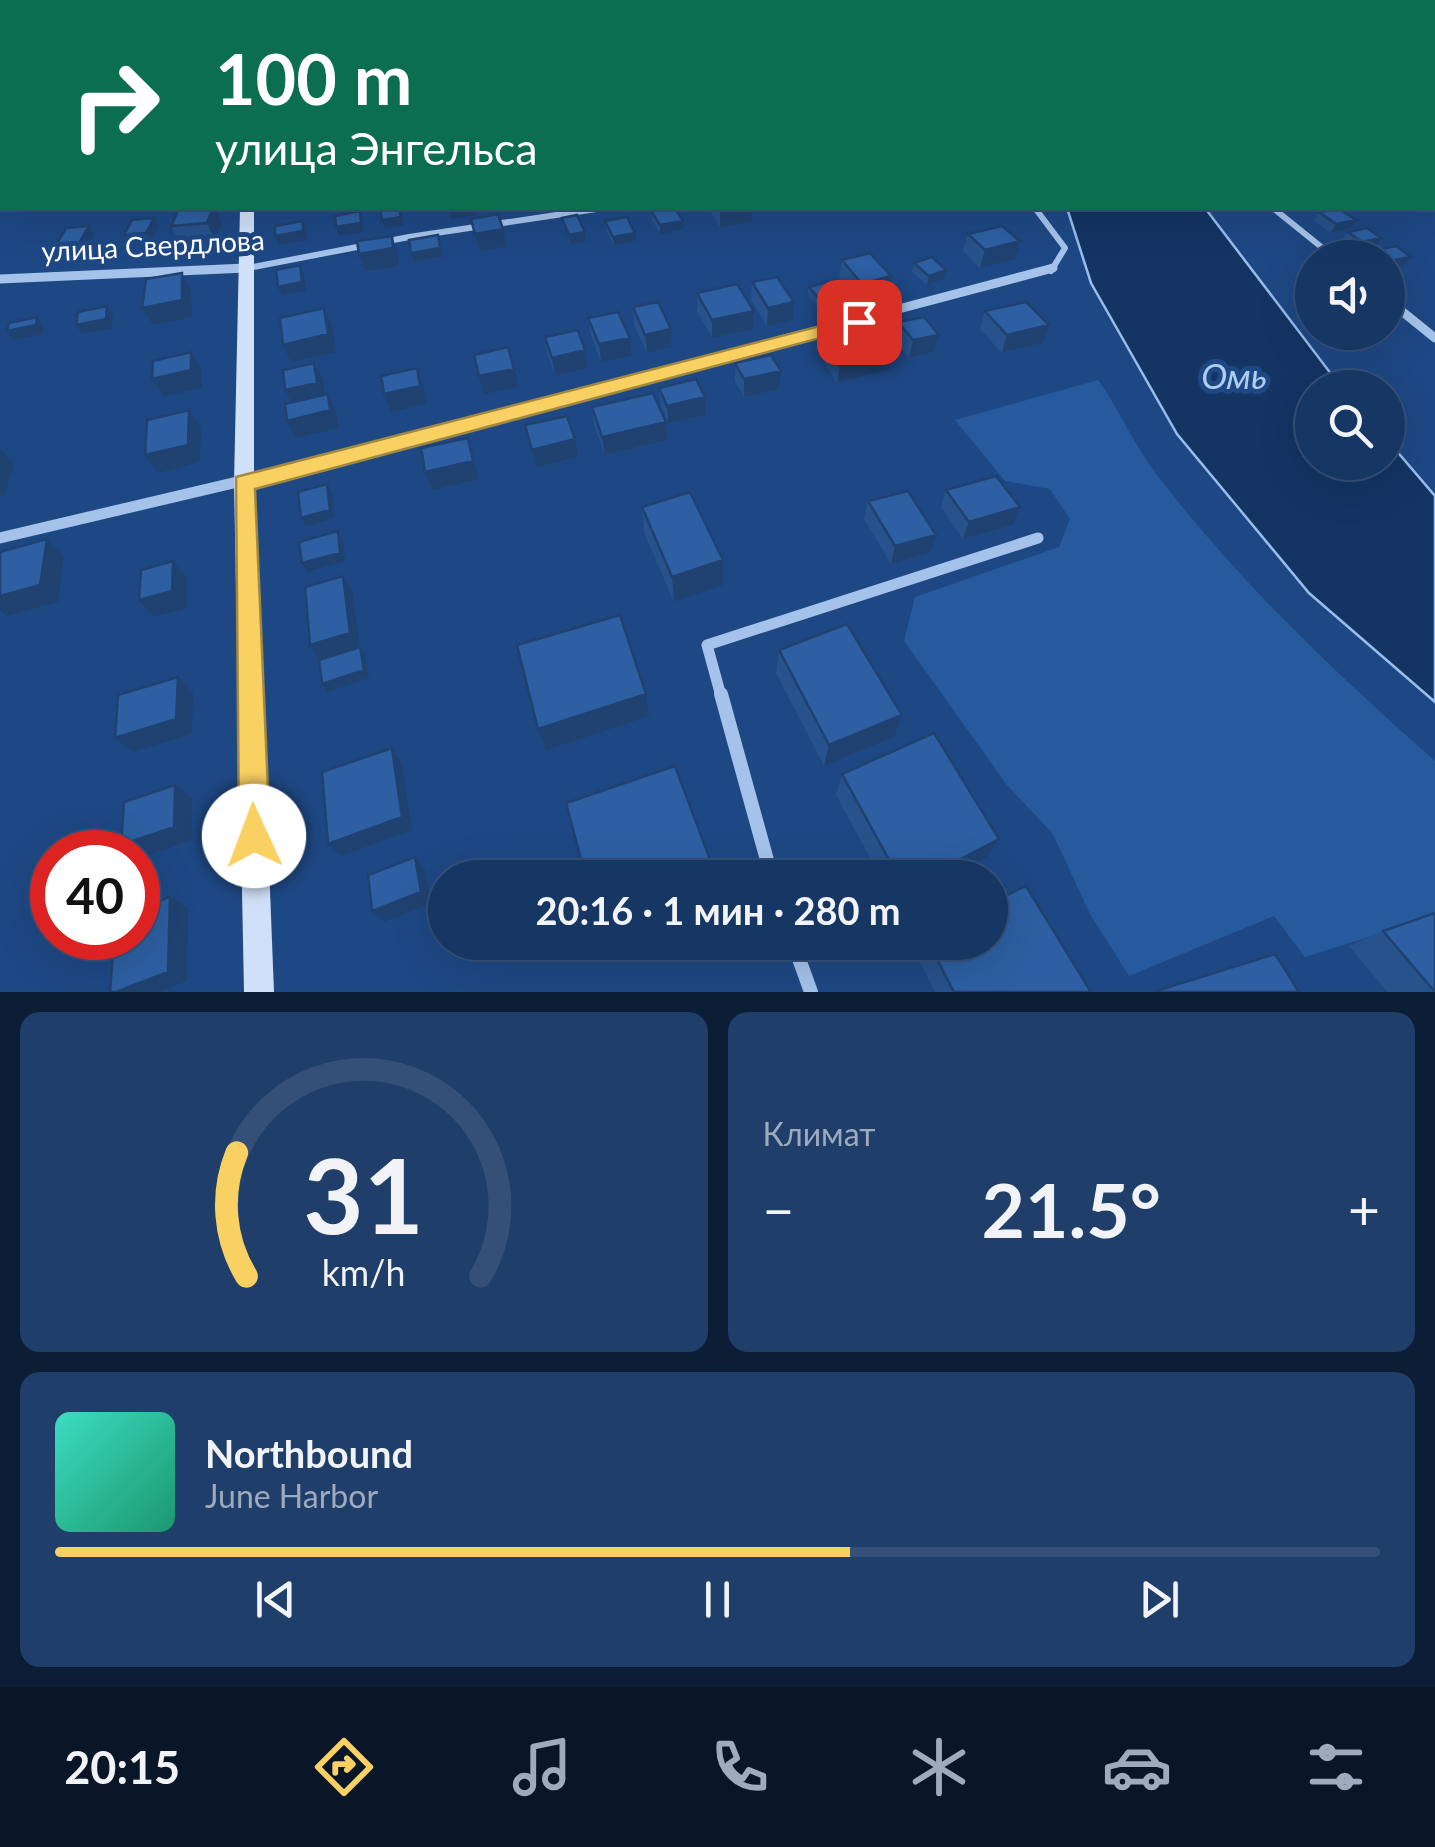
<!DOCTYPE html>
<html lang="ru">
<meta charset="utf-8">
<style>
body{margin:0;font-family:Lato,sans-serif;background:#1f3e69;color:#f1f3f6;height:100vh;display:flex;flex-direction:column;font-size:38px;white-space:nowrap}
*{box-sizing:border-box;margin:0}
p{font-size:32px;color:#9eabbe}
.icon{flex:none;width:55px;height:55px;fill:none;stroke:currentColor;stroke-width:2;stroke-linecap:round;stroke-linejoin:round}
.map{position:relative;height:992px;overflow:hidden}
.panel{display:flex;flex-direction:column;gap:20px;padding:20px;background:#0c1e36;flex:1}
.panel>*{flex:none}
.top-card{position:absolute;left:0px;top:0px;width:1435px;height:210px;box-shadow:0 10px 40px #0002,0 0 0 2px #355078;background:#0b6e4f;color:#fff;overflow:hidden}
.tools{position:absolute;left:1295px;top:240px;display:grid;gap:20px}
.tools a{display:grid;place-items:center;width:110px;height:110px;border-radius:50%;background:#163663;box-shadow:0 10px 40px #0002,0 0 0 2px #355078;font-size:50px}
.speed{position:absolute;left:30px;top:830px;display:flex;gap:20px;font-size:50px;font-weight:700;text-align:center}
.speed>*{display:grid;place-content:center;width:130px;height:130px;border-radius:50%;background:#163663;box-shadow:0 10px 40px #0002,0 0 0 2px #355078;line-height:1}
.speed .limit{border:15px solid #d22;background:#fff;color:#111}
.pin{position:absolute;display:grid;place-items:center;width:85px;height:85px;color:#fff;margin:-42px;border-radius:20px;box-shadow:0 5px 15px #0006}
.me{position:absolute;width:110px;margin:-55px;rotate:358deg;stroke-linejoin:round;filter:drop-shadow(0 0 8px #0008)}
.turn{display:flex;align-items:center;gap:35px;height:210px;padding:0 50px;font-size:45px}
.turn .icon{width:130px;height:130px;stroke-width:2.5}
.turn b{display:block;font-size:70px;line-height:85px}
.big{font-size:75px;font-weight:700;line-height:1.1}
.panel .tile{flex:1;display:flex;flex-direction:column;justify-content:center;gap:15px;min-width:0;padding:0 35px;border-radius:20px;background:#1f3e69}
.panel .dial{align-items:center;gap:0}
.dial svg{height:260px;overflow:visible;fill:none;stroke:#355078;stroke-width:7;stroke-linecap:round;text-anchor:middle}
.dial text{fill:#f1f3f6;stroke:none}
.song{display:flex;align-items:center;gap:30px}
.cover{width:120px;height:120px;border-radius:15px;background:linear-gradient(135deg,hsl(170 70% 55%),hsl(160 70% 35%))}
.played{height:10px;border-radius:5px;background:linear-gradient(90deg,#f9d163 60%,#355078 60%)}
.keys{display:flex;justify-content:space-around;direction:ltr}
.heat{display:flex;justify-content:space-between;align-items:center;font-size:55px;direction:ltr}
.panel .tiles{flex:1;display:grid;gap:20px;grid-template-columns:1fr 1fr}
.tile:last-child{grid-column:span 2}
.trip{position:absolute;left:428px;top:860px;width:580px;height:100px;border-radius:50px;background:#163663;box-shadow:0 10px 40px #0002,0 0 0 2px #355078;font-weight:700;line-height:100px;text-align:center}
.tab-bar{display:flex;height:160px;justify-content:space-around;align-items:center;background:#091628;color:#9eabbe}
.tab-bar .icon{width:70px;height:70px}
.tab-bar .active{color:#f9d163}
.tab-bar b{font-size:45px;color:#f1f3f6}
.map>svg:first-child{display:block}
</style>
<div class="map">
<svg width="1435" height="992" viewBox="0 0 1435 992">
<rect width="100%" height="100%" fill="#1e4884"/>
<path fill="#275a9d" d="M1098,380c21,29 35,63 56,91 81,107 181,202 281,290v155l-130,41 -31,-41 -145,60 -39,-62 -37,-80 -46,-49 -103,-144 11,-44 144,-50 11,-28 -20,-30 -45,-8 -50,-61z"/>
<path fill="#143463" stroke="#98bdec" stroke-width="2.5" d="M1067,208h138l136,179 -29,1v74h76v-21l47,55v206l-126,-109 -132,-159 -86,-151z"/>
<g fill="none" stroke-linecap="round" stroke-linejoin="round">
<path stroke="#a5c3ea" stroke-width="5" d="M462,2l22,-2
M1272,2l13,-2"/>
<path stroke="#a5c3ea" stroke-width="6" d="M1035,208l30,40 -14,23
M1273,208l62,50
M194,271l49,-2 166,-32 194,-29"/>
<path stroke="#a5c3ea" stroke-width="9" d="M0,279l246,-11
M1388,300l47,38
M333,459l720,-191"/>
<path stroke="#a5c3ea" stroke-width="11" d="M0,538l343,-81
M721,696l-14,-51 331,-107"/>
<path stroke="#a5c3ea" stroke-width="14" d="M721,694l51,184
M793,942l18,50"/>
<path fill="#d0e0f8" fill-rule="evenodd" d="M240,208h14v275l20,509h-30l-10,-509z"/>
</g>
<path fill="#27528b" d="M1432,67l3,1v29l-3,-1z
M194,208h21l7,15 -7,17 -35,4 -9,-18z
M710,208h43l-1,14 -32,5 -10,-16z
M651,211l32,10 1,8 -24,5 -8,-14z
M1319,212l31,17 -20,4 -16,-12z
M605,221l30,12 1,8 -22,4 -8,-15z
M89,226l5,9 -10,18 -23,2 -6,-8z
M159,227l-8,15 -22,2 -5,-9z
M1348,232l33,6 -5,9 -19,4 -15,-11z
M968,234l47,25 -35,9 -17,-17z
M842,260l49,16 -3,18 -29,7 -20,-24z
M914,263l32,7 -2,9 -17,6 -15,-13z
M752,282l42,20 -1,18 -26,6 -16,-26z
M809,287l31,20 -18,5 -14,-16z
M697,293l57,18 -1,18 -41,9 -15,-27z
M633,307l38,22 1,18 -25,6 -13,-28z
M985,311l58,32 -41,10 -22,-24z
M588,318l44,38 -31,6 -10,-26z
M898,322l36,30 -25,6 -14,-18z
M545,337l40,13 3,18 -33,8 -7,-21z
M825,343l64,27 -52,13 -14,-23z
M735,363l44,26 -35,8 -9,-16z
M659,388l46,9v18l-37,8 -7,-17z
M592,407l75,33 -62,15 -11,-30z
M946,490l74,17 -7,18 -50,14 -22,-32z
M868,501l68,34 -5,17 -40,12 -27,-45z
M642,507l81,78 -49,17 -30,-70z
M779,650l115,87 -70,29 -48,-93z
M842,774l144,84 -39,20h-66l-45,-83z
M1383,931l52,61h-48l-38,-46z
M918,942h72l101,50h-156l-22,-43z"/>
<path fill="#204271" d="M366,0h26v2h-25z
M447,0h8v2h-31z
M516,0h24v2h-24z
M994,0h17l-1,2h-17z
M2,92v28h-2v-25z
M213,208h2l7,15 -7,17 -8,-17z
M399,208l5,17 -19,4 -3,-9z
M448,208h30l1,6 -28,5z
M733,208h20l-1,14 -32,5v-17z
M360,211l4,21 -25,4 -3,-9z
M154,218l5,9 -8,15 -5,-9z
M1356,220l-6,9 -20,4 6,-9z
M303,221l4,9v10l-28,5 -4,-9z
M683,221l1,8 -24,5v-9z
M89,226l5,9 -10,18 -6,-8z
M503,229l4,18 -27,4 -5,-17z
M585,232l1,9 -16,3 -1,-9z
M635,233l1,8 -22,4 -1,-8z
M438,235l5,21 -29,6 -3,-9z
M392,236l6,17 1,13 -34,5 -6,-17z
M1381,238l-5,9 -19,4 5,-9z
M1020,241l-5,18 -35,9 5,-18z
M1411,257l-6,8 -17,4v-8z
M300,265l4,9 2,17 -24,5 -4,-9z
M946,270l-2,9 -17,6 2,-9z
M182,273l9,18 1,26 -39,8 -11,-17z
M891,276l-3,18 -29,7 3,-17z
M841,298l-1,9 -18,5 1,-9z
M794,302l-1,18 -26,6 1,-18z
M107,306l6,9 -1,13 -30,6 -6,-9z
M324,308l8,18 4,26 -45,10 -8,-17z
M754,311l-1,18 -41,9v-18z
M37,317l7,9 -1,8 -29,6 -7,-9z
M1049,325l-6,18 -41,10 5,-18z
M671,329l1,18 -25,6 -2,-18z
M939,335l-5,17 -25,6 4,-18z
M630,338l2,18 -31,6 -2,-18z
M585,350l3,18 -33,8 -3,-18z
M191,352l11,18v18l-38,8 -12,-17z
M893,352l-4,18 -52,13 3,-18z
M314,363l9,17 2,21 -31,7 -9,-18z
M417,368l6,18 3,18 -35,8 -7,-18z
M514,369l4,18 -34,7 -5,-18z
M781,371l-2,18 -35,8v-18z
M328,394l8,18 3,16 -43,10 -9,-17z
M705,397v18l-37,8 -1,-17z
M189,410l12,18 -1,34 -42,11 -13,-18z
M666,422l1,18 -62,15 -3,-18z
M468,438l11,41 -47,11 -7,-18z
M575,439l3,18 -42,10 -4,-17z
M0,449l14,15 -10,32 -4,1z
M327,484l5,9 3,25 -29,8 -5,-8z
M1020,507l-7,18 -50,14 6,-17z
M338,531l5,9 2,21 -38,11 -5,-9z
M936,535l-5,17 -40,12 4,-18z
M47,539l17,18 -6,45 -51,14 -7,-6v-14z
M723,560v25l-49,17 -2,-25z
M173,561l14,17v30l-33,9 -15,-17z
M343,576l10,17 7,56 -39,12 -11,-16z
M360,647l5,8 4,23 -42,14 -5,-8z
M178,677l15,16 -1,41 -59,18 -18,-14z
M646,694l3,22 -103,34 -8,-21z
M902,715l-8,22 -70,29 5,-21z
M392,748l10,15 10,67 -71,26 -13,-12z
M175,785l17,13 -1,42 -50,18 -3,-2v-4h-6l-11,-7z
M999,839l-13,19 -39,20h-23z
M415,857l10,12 6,34 -47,19 -12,-11z
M170,897l18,11 -1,73 -28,11h-43z"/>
<path fill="#2d5fa2" stroke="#204271" stroke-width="2.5" d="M232,0v2h-14v-1z
M292,0h3v2h-23z
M421,0h26l-23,2z
M479,0h15l1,2h-15z
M814,0l3,2h-17l-2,-1z
M194,208h19l-6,15 -36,3 8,-17z
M380,208h19l2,9 -19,3z
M670,208h5l8,13 -23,4 -9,-14z
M1339,209l17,11 -20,4 -17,-12z
M360,211l1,12 -25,4 -1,-11z
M498,214l5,15 -28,5 -4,-15z
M577,215l8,17 -16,3 -7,-17z
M627,217l8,16 -22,4 -8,-16z
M154,218l-8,15 -22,2 8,-15z
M303,221v10l-28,5v-10z
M89,226l-11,19 -23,2 11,-19z
M1002,226l18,15 -35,9 -17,-16z
M1367,228l14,10 -19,4 -14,-10z
M438,235l2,13 -29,5 -2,-13z
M392,236l1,12 -34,6 -2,-13z
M1396,246l15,11 -23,4v-3h-13l-8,-6z
M870,253l21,23 -29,8 -20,-24z
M932,257l14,13 -17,6 -15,-13z
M300,265l2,17 -24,5 -2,-17z
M182,273v27l-40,8 4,-29z
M777,277l17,25 -26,6 -16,-26z
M827,282l14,16 -18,5 -14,-16z
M737,284l17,27 -42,9 -15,-27z
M658,302l13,27 -26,6 -12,-28z
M1026,302l23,23 -42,10 -22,-24z
M107,306l-1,13 -30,6 2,-13z
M324,308l4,26 -45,11 -3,-27z
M618,312l12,26 -31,6 -11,-26z
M37,317l-1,8 -29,6 2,-8z
M924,317l15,18 -26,5 -15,-18z
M578,330l7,20 -33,8 -7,-21z
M876,331l17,21 -53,13 -15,-22z
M508,347l6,22 -35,7 -5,-21z
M191,352v18l-39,9 1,-18z
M771,355l10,16 -37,8 -9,-16z
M314,363l3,20 -32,7 -2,-20z
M417,368l3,18 -36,8 -3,-18z
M696,379l9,18 -38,9 -8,-18z
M653,393l13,29 -64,15 -10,-30z
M328,394l2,16 -43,11 -2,-17z
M189,410l-1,35 -43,10 2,-35z
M567,416l8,23 -43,11 -7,-25z
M468,438l5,23 -48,11 -4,-24z
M996,476l24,31 -51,15 -23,-32z
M327,484l3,26 -29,8 -3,-26z
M908,491l28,44 -41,11 -27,-45z
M690,492l33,68 -51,17 -30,-70z
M338,531l2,22 -38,10 -3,-21z
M47,539l-7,46 -40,11v-44z
M173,561l-1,30 -33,9 2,-30z
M343,576l7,57 -40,12 -5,-58z
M620,615l26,79 -108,35 -21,-84z
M847,624l55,91 -73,30 -50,-95z
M360,647l4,23 -42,14 -3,-24z
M178,677l-2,42 -61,19 3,-43z
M934,733l65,106 -75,39h-25l-57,-104z
M392,748l10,69 -74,27 -6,-72z
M675,766l42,112h-131l-20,-75z
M175,785l-1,42 -53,18 3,-43z
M415,857l6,35 -49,19 -4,-36z
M1026,886l65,106h-137l-26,-50h62v-39z
M170,897l-2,75 -52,20h-6l4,-54h24v-30z
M1435,913v79l-52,-61z
M1275,954l24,38h-146z"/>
<path fill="#f9d163" stroke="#a28840" stroke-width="2.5" d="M859,316l9,6 -3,4 -610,163 15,347 -5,10 -11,5 -10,-5 -5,-10 -3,-359z"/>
<g text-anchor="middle" stroke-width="10" stroke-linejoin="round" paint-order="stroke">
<g font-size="28" fill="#fff" stroke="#1e4884">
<text transform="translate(153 246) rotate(-3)" y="10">улица Свердлова</text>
</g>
<g font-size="35" font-style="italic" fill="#b0cdf2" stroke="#1e4884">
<text x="1234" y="389">Омь</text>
</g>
</g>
</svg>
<div class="tools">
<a><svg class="icon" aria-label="sound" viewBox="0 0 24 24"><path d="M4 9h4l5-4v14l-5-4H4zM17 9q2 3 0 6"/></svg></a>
<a><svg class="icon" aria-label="search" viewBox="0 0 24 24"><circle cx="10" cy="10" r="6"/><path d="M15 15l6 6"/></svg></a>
</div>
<div class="speed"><div class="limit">40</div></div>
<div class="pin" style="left:859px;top:322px;background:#d93025"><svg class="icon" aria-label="arrive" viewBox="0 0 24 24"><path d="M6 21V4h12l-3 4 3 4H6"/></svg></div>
<svg class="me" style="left:254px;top:836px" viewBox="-20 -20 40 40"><circle r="19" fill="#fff"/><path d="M0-13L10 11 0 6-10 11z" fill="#f9d163"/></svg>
<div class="trip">20:16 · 1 мин · 280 m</div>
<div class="top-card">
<div class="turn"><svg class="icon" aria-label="right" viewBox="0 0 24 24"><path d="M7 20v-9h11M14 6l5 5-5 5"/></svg><div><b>100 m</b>улица Энгельса</div></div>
</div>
</div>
<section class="panel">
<div class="tiles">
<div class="tile dial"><svg viewBox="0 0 100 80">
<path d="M14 69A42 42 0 1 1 86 69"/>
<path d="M14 69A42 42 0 0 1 11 31" stroke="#f9d163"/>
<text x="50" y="56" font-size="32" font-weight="700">31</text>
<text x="50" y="72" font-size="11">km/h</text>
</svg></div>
<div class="tile"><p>Климат</p>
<div class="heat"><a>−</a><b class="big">21.5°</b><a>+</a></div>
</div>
<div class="tile">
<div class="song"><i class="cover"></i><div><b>Northbound</b><p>June Harbor</p></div></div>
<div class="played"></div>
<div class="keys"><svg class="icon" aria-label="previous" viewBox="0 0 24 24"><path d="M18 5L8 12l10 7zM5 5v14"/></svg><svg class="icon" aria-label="pause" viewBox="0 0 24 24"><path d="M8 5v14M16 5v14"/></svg><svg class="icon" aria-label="next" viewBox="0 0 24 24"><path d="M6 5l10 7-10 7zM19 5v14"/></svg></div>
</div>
</div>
</section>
<nav class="tab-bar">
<b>20:15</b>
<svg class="icon active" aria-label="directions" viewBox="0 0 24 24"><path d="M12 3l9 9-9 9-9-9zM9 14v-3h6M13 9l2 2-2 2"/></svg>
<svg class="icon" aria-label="music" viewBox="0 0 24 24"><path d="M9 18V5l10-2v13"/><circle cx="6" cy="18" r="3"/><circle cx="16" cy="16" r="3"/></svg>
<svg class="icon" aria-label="phone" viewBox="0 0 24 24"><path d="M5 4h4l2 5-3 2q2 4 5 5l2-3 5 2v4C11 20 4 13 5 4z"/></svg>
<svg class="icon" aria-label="climate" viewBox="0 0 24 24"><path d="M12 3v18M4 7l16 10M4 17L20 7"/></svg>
<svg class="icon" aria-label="car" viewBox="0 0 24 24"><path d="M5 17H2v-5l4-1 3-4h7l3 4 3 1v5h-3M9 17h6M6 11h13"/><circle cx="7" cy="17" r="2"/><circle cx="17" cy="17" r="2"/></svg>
<svg class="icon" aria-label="filters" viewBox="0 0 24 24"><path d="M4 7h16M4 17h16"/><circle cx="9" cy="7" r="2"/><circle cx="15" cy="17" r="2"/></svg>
</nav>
